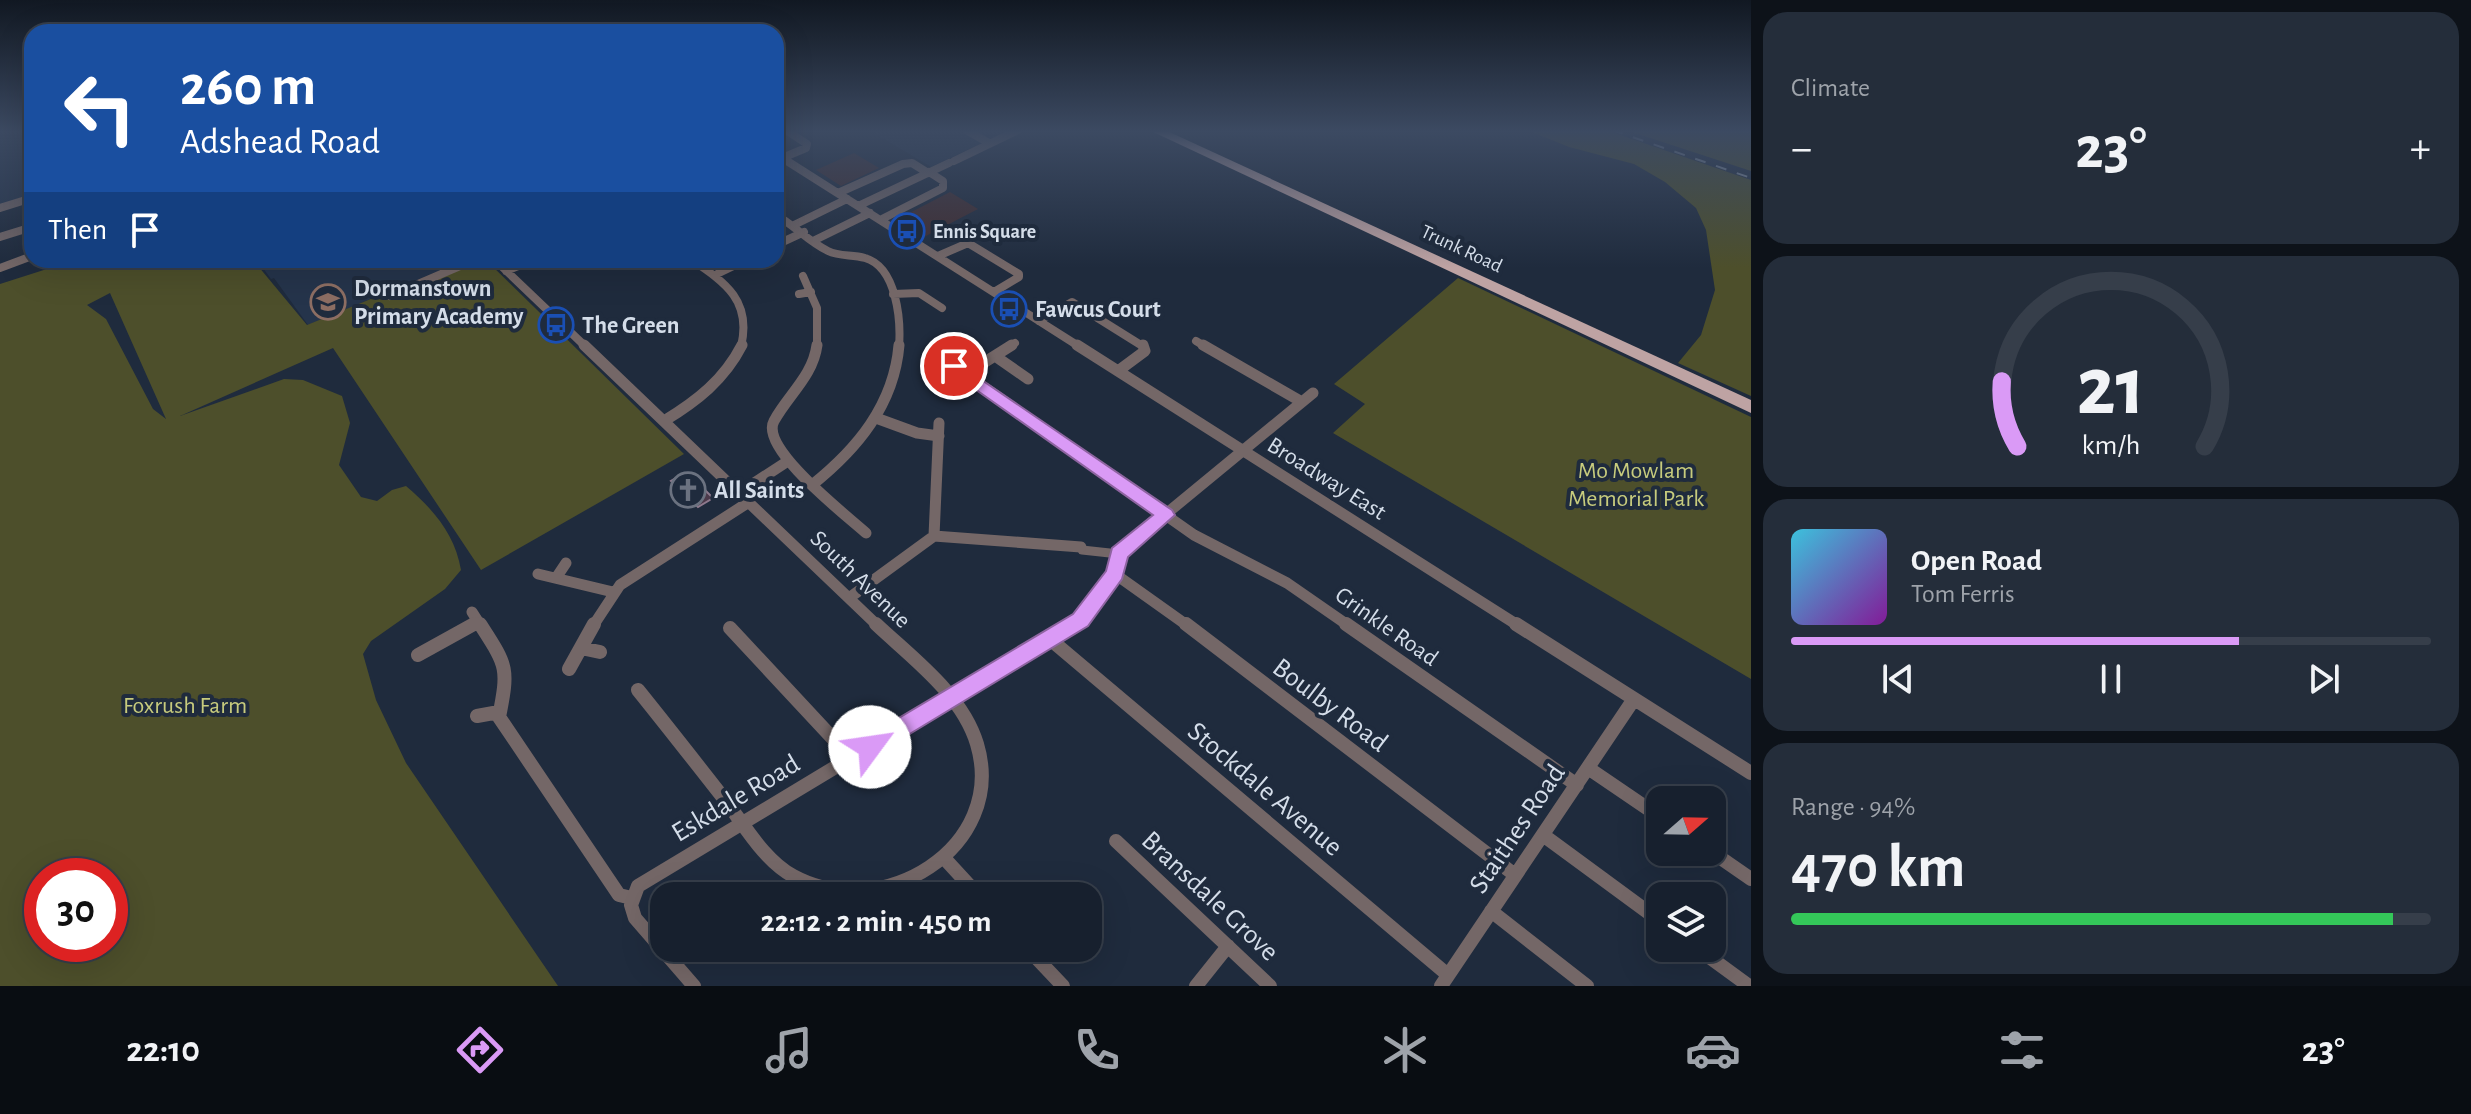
<!DOCTYPE html>
<meta charset="utf-8">
<style>
body{margin:0;font-family:"Alegreya Sans",sans-serif;background:#242d3a;color:#f1f3f6;height:100vh;display:flex;flex-direction:column;font-size:30px;white-space:nowrap}
*{box-sizing:border-box;margin:0}
p{font-size:26px;color:#9ea3aa}
.icon{flex:none;width:44px;height:44px;fill:none;stroke:currentColor;stroke-width:2;stroke-linecap:round;stroke-linejoin:round}
.map{position:relative;flex:1;overflow:hidden}
.panel{display:flex;flex-direction:column;gap:12px;padding:12px;background:#0d1219;width:720px}
.panel>*{flex:none}
.top-card{position:absolute;left:24px;top:24px;width:760px;height:244px;border-radius:24px;box-shadow:0 8px 32px #0002,0 0 0 2px #363e4a;background:#1a4fa0;color:#fff;overflow:hidden}
.needle{width:52px;rotate:70deg}
.buttons{position:absolute;left:1646px;top:786px;display:grid;gap:16px}
.buttons a{display:grid;place-items:center;width:80px;height:80px;border-radius:16px;background:#17202e;box-shadow:0 8px 32px #0002,0 0 0 2px #363e4a;font-size:40px}
.speed{position:absolute;left:24px;top:858px;display:flex;gap:16px;font-size:40px;font-weight:700;text-align:center}
.speed>*{display:grid;place-content:center;width:104px;height:104px;border-radius:50%;background:#17202e;box-shadow:0 8px 32px #0002,0 0 0 2px #363e4a;line-height:1}
.speed .limit{border:12px solid #d22;background:#fff;color:#111}
.pin{position:absolute;display:grid;place-items:center;width:68px;height:68px;color:#fff;margin:-34px;border:4px solid #fff;border-radius:50%;box-shadow:0 2px 8px #0007}
.me{position:absolute;width:88px;margin:-44px;rotate:59deg;stroke-linejoin:round;filter:drop-shadow(0 0 6px #0008)}
.turn{display:flex;align-items:center;gap:28px;height:168px;padding:0 24px;font-size:36px}
.turn .icon{width:104px;height:104px;stroke-width:2.5}
.turn b{display:block;font-size:56px;line-height:68px}
.then{display:flex;align-items:center;height:76px;padding:0 24px;background:#0003;gap:16px;font-size:30px}
.big{font-size:60px;font-weight:700;line-height:1.1}
.panel .tile{flex:1;display:flex;flex-direction:column;justify-content:center;gap:12px;min-width:0;padding:0 28px;border-radius:24px;background:#242d3a}
.panel .dial{align-items:center;gap:0}
.dial svg{height:208px;overflow:visible;fill:none;stroke:#363e4a;stroke-width:7;stroke-linecap:round;text-anchor:middle}
.dial text{fill:#f1f3f6;stroke:none}
.song{display:flex;align-items:center;gap:24px}
.cover{width:96px;height:96px;border-radius:12px;background:linear-gradient(135deg,hsl(190 70% 55%),hsl(290 70% 35%))}
.played{height:8px;border-radius:4px;background:linear-gradient(90deg,#da9af6 70%,#363e4a 70%)}
.keys{display:flex;justify-content:space-around;direction:ltr}
.heat{display:flex;justify-content:space-between;align-items:center;font-size:44px;direction:ltr}
.charge{height:12px;border-radius:6px;background:linear-gradient(90deg,#34c759 94%,#363e4a 0)}
.trip{position:absolute;left:650px;top:882px;width:452px;height:80px;border-radius:24px;background:#17202e;box-shadow:0 8px 32px #0002,0 0 0 2px #363e4a;font-weight:700;line-height:80px;text-align:center}
.menu{display:flex;height:128px;justify-content:space-around;align-items:center;background:#090d12;color:#9ea3aa}
.menu .icon{width:56px;height:56px}
.menu .selected{color:#da9af6}
.menu b{font-size:36px;color:#f1f3f6}
main{display:flex;flex:1;min-height:0}
.map>svg:first-child{display:block}
</style>
<main>
<div class="map">
<svg width="1751" height="986" viewBox="0 0 1751 986">
<rect width="100%" height="100%" fill="#1f2b3d"/>
<path fill="#402c2f" d="M854,153l25,15 -38,18 -25,-16z
M950,192l28,17 -54,28 -28,-17z"/>
<path fill="#25344b" d="M0,130h32v65l-32,10z
M869,130h140l-78,37z
M271,260h194l-157,65 -34,-47 -3,1 -11,-15z"/>
<path fill="#4d4f2b" fill-rule="evenodd" d="M1527,130h79l145,50v216l-73,-33 23,-28 14,-45 -9,-60 -10,-22 -31,-26 -31,-18 -65,-17z
M1626,130h125v41z
M75,260h24l11,6 26,-6h136l-14,6 49,59 76,-31 4,6 91,-40h8l198,194 -203,116 -148,-222 -153,68 104,-37 19,1 39,16 8,27 -11,42 22,32 16,4 15,-11 14,-4c27,23 49,48 55,84l-16,19 -74,52 -8,13 13,46 30,63 152,223h-558v-702zM110,293l56,126 -13,-10 -47,-90 -19,-14zM42,876h68v68h-68z
M1458,278l293,139v262l-418,-246 32,-29 -31,-20z"/>
<path fill="#4c3a4b" stroke="#8d798d" stroke-width="2" d="M681,475l17,16 5,-3 10,10 -15,9 -27,-26z"/>
<g fill="none" stroke-linecap="round" stroke-linejoin="round">
<path stroke="#746767" stroke-width="9" d="M1081,547l1,3 37,4"/>
<path stroke="#746767" stroke-width="8" d="M966,130l23,13
M776,154l304,193
M782,158l24,-10 1,-4 -21,-14
M954,161l64,-31
M838,193l65,-29 9,-1 16,10
M858,206l91,-43
M0,208l32,-10
M776,215c18,10 33,27 52,36 12,6 24,3 37,7 32,9 36,63 34,89
M880,220l63,-32v-7l-14,-9
M794,225l53,-26
M0,237l32,-10
M815,240l55,-27
M776,245l28,-13
M938,256l30,-13 51,31v3l-25,15
M110,260h14
M495,260l91,87
M692,260c34,23 60,41 49,87
M0,268l32,-12
M506,271l27,-11
M717,274l29,-14
M803,276l14,32v39
M799,294l12,-2
M893,294l26,-1 23,15
M390,296l84,-36
M1039,321l33,-19 72,45
M1196,341l10,6
M1009,347l6,-4"/>
<path stroke="#746767" stroke-width="11" d="M584,345l294,281
M817,345c-4,31 -29,50 -43,76 -15,27 72,94 92,112
M1077,345l442,281
M1203,345l99,57
M995,356l33,23
M954,366l240,169 93,48 62,43
M1118,371l27,-20 -2,-6
M966,374l46,-29
M876,418l41,15 22,3
M664,421c33,-20 60,-41 78,-76
M812,485c45,-36 82,-80 87,-140
M739,493l49,-32
M934,536l147,11
M538,574l75,18
M1115,574l73,52
M556,578l10,-15
M849,598l85,-62 5,-113
M472,612l9,14
M471,626l7,-4
M593,626l27,-41 129,-83
M1071,626c24,-23 41,-42 50,-75l192,-158"/>
<path stroke="#746767" stroke-width="14" d="M480,624c27,42 29,43 19,93l120,178 13,3
M1186,624l329,251
M1346,624l231,161
M1516,624l235,149
M730,628l121,130
M1051,640l397,335
M581,648l19,4
M418,655l56,-31
M569,669l25,-45
M638,690c29,36 58,73 87,110 20,26 39,60 68,76 88,48 215,-28 184,-132 -15,-50 -65,-86 -101,-120
M477,716l22,-4
M1588,768l72,49
M1543,835l117,86
M1116,841l154,145
M1712,852l39,27
M945,859l34,37
M1491,911l96,75
M1027,948l36,38
M1697,948l52,38
M694,986l-59,-68 -4,-13 7,-19 435,-262
M1196,986l32,-40
M1441,986l193,-287"/>
<path fill="#bea3a3" fill-rule="evenodd" d="M1149,130h16l586,270v13z"/>
<path stroke="#919baa" stroke-width="2" stroke-dasharray="11 11" stroke-linecap="butt" d="M1612,130l139,48"/>
</g>
<linearGradient id="sky" x2="0" y2="1"><stop stop-color="#111822"/><stop offset="0.49" stop-color="#3c4a62"/><stop offset="1" stop-color="#3c4a62" stop-opacity="0"/></linearGradient>
<rect width="1751" height="268" fill="url(#sky)"/>
<path fill="#da9af6" stroke="#8e64a0" stroke-width="2" d="M954,361l218,149 3,5 -47,42 -6,22 -34,47 -218,132 -8,-3 -3,-8 3,-7 211,-126 33,-43 6,-23 41,-33 -205,-145v-8z"/>
<defs>
<symbol id="bus-ring" viewBox="-11 -11 22 22"><circle r="9.5" fill="#1f2b3d" stroke="#1a4fb4" stroke-width="1.5"/><path d="M-5-6H5V4H4V6H2V4H-2V6H-4V4H-5ZM-3.5-4V0h7V-4ZM-3.5 1.2v1.5H-2V1.2ZM2 1.2v1.5H3.5V1.2Z" fill="#1a4fb4"/></symbol>
<symbol id="school-ring" viewBox="-11 -11 22 22"><circle r="9.5" fill="#1f2b3d" stroke="#8d6e63" stroke-width="1.5"/><path d="M0-5L7-2L0 1L-7-2ZM-4 1L0 2.5L4 1V4Q0 6-4 4Z" fill="#8d6e63"/></symbol>
<symbol id="church-ring" viewBox="-11 -11 22 22"><circle r="9.5" fill="#1f2b3d" stroke="#6b7280" stroke-width="1.5"/><path d="M-1.2-6h2.4v3.5h3.3v2.4h-3.3V6h-2.4V-.1h-3.3v-2.4h3.3Z" fill="#6b7280"/></symbol>
</defs>
<g fill-rule="evenodd">
<use href="#bus-ring" x="887" y="211" width="40" height="40"/>
<use href="#school-ring" x="308" y="282" width="40" height="40"/>
<use href="#bus-ring" x="989" y="289" width="40" height="40"/>
<use href="#bus-ring" x="536" y="305" width="40" height="40"/>
<use href="#church-ring" x="668" y="470" width="40" height="40"/>
</g>
<g text-anchor="middle" stroke-width="8" stroke-linejoin="round" paint-order="stroke">
<g font-size="20" font-weight="bold" fill="#d4dde9" stroke="#1f2b3d" text-anchor="start">
<text x="933" y="238">Ennis Square</text>
</g>
<g font-size="20" fill="#d4dde9" stroke="#1f2b3d">
<text transform="translate(1462 248) rotate(25)" y="7">Trunk Road</text>
</g>
<g font-size="24" font-weight="bold" fill="#d4dde9" stroke="#1f2b3d" text-anchor="start">
<text x="354" y="296">Dormanstown<tspan x="354" dy="28">Primary Academy</tspan></text>
<text x="1035" y="317">Fawcus Court</text>
<text x="582" y="333">The Green</text>
<text x="714" y="498">All Saints</text>
</g>
<g font-size="24" fill="#c7cb7d" stroke="#1f2b3d">
<text x="1636" y="478">Mo Mowlam<tspan x="1636" dy="28">Memorial Park</tspan></text>
<text x="185" y="713">Foxrush Farm</text>
</g>
<g font-size="24" fill="#d4dde9" stroke="#1f2b3d">
<text transform="translate(1327 478) rotate(32)" y="8">Broadway East</text>
<text transform="translate(861 579) rotate(44)" y="8">South Avenue</text>
<text transform="translate(1387 626) rotate(35)" y="8">Grinkle Road</text>
</g>
<g font-size="28" fill="#d4dde9" stroke="#1f2b3d">
<text transform="translate(1331 704) rotate(37)" y="10">Boulby Road</text>
<text transform="translate(1266 788) rotate(40)" y="10">Stockdale Avenue</text>
<text transform="translate(735 797) rotate(-31)" y="10">Eskdale Road</text>
<text transform="translate(1516 828) rotate(-56)" y="10">Staithes Road</text>
<text transform="translate(1211 895) rotate(43)" y="10">Bransdale Grove</text>
</g>
</g>
</svg>
<div class="buttons">
<a><svg class="needle" viewBox="-14 -14 28 28"><path d="M0-13l5 13h-10z" fill="#e53935"/><path d="M0 13l5-13h-10z" fill="#9ea3aa"/></svg></a>
<a><svg class="icon" aria-label="layers" viewBox="0 0 24 24"><path d="M12 4l9 5-9 5-9-5zM3 14l9 5 9-5"/></svg></a>
</div>
<div class="speed"><div class="limit">30</div></div>
<div class="pin" style="left:954px;top:366px;background:#d93025"><svg class="icon" aria-label="arrive" viewBox="0 0 24 24"><path d="M6 21V4h12l-3 4 3 4H6"/></svg></div>
<svg class="me" style="left:870px;top:747px" viewBox="-20 -20 40 40"><circle r="19" fill="#fff"/><path d="M0-13L10 11 0 6-10 11z" fill="#da9af6"/></svg>
<div class="trip">22:12 · 2 min · 450 m</div>
<div class="top-card">
<div class="turn"><svg class="icon" aria-label="left" viewBox="0 0 24 24"><path d="M17 20v-9H6M10 6l-5 5 5 5"/></svg><div><b>260 m</b>Adshead Road</div></div>
<div class="then">Then<svg class="icon" aria-label="arrive" viewBox="0 0 24 24"><path d="M6 21V4h12l-3 4 3 4H6"/></svg></div>
</div>
</div>
<section class="panel">
<div class="tile"><p>Climate</p>
<div class="heat"><a>−</a><b class="big">23°</b><a>+</a></div>
</div>
<div class="tile dial"><svg viewBox="0 0 100 80">
<path d="M14 69A42 42 0 1 1 86 69"/>
<path d="M14 69A42 42 0 0 1 8 44" stroke="#da9af6"/>
<text x="50" y="56" font-size="32" font-weight="700">21</text>
<text x="50" y="72" font-size="11">km/h</text>
</svg></div>
<div class="tile">
<div class="song"><i class="cover"></i><div><b>Open Road</b><p>Tom Ferris</p></div></div>
<div class="played"></div>
<div class="keys"><svg class="icon" aria-label="previous" viewBox="0 0 24 24"><path d="M18 5L8 12l10 7zM5 5v14"/></svg><svg class="icon" aria-label="pause" viewBox="0 0 24 24"><path d="M8 5v14M16 5v14"/></svg><svg class="icon" aria-label="next" viewBox="0 0 24 24"><path d="M6 5l10 7-10 7zM19 5v14"/></svg></div>
</div>
<div class="tile"><p>Range · 94%</p><b class="big">470 km</b><div class="charge"></div></div>
</section>
</main>
<nav class="menu">
<b>22:10</b>
<svg class="icon selected" aria-label="directions" viewBox="0 0 24 24"><path d="M12 3l9 9-9 9-9-9zM9 14v-3h6M13 9l2 2-2 2"/></svg>
<svg class="icon" aria-label="music" viewBox="0 0 24 24"><path d="M9 18V5l10-2v13"/><circle cx="6" cy="18" r="3"/><circle cx="16" cy="16" r="3"/></svg>
<svg class="icon" aria-label="phone" viewBox="0 0 24 24"><path d="M5 4h4l2 5-3 2q2 4 5 5l2-3 5 2v4C11 20 4 13 5 4z"/></svg>
<svg class="icon" aria-label="climate" viewBox="0 0 24 24"><path d="M12 3v18M4 7l16 10M4 17L20 7"/></svg>
<svg class="icon" aria-label="car" viewBox="0 0 24 24"><path d="M5 17H2v-5l4-1 3-4h7l3 4 3 1v5h-3M9 17h6M6 11h13"/><circle cx="7" cy="17" r="2"/><circle cx="17" cy="17" r="2"/></svg>
<svg class="icon" aria-label="filters" viewBox="0 0 24 24"><path d="M4 7h16M4 17h16"/><circle cx="9" cy="7" r="2"/><circle cx="15" cy="17" r="2"/></svg>
<b>23°</b>
</nav>
